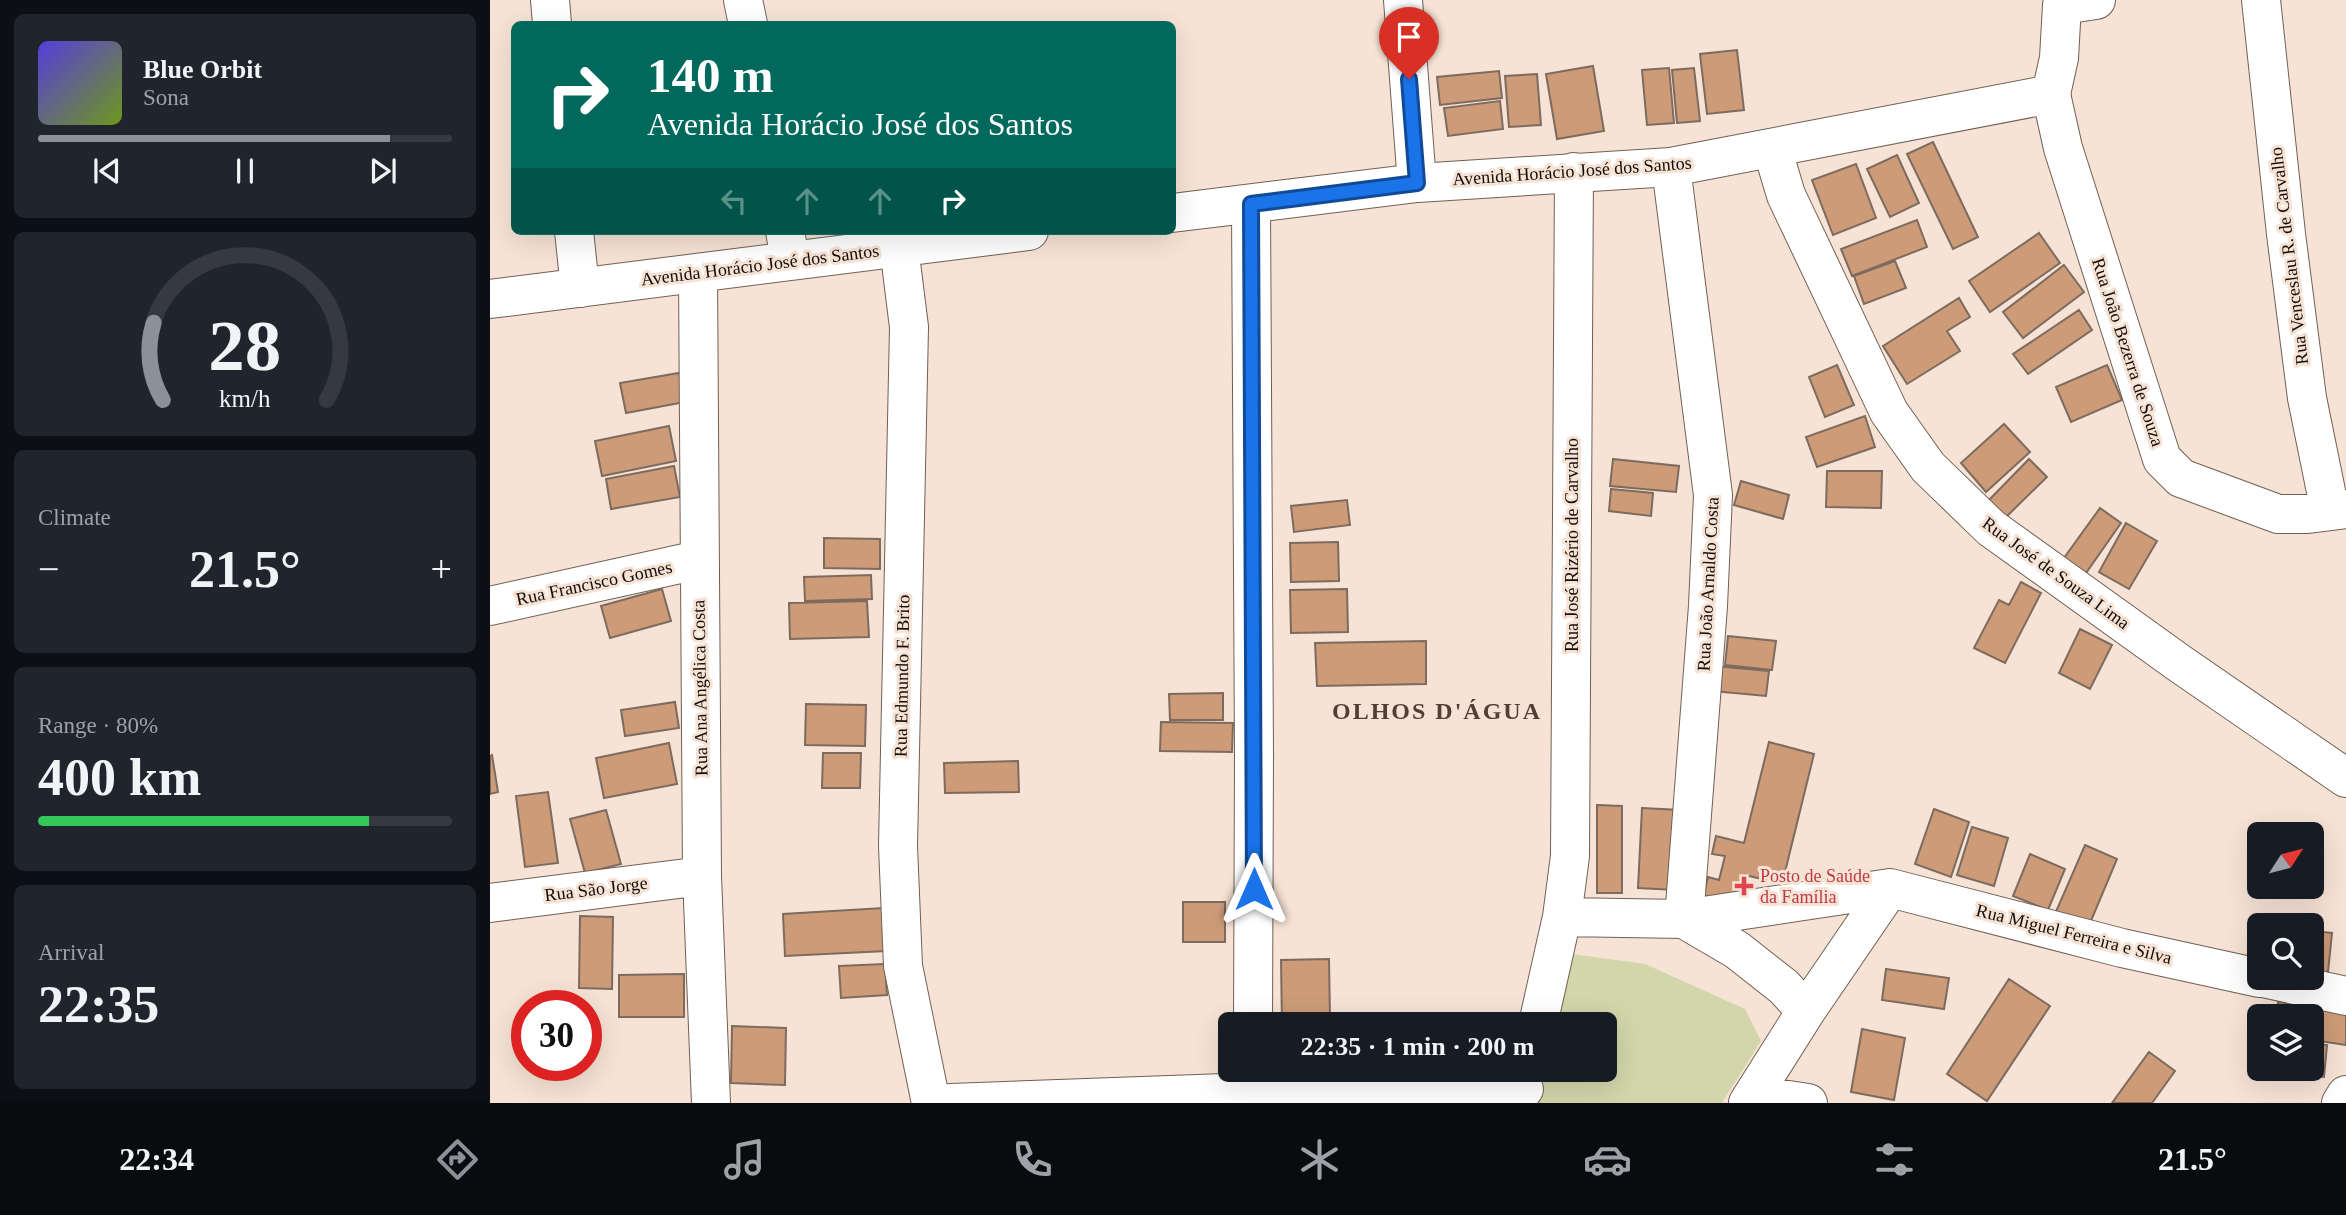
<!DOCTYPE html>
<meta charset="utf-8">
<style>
body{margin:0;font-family:Georgia,serif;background:#20242c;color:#f1f3f6;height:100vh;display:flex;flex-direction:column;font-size:26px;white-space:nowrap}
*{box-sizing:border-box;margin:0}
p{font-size:23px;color:#9ea1a6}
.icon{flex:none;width:38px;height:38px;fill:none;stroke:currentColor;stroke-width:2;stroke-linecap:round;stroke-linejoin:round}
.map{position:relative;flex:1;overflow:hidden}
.panel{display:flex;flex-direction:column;gap:14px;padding:14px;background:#0d0f14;width:490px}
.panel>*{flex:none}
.hud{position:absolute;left:21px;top:21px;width:665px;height:214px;border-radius:10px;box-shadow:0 7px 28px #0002;background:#00695c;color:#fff;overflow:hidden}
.needle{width:46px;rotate:54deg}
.controls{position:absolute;left:1757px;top:822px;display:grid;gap:14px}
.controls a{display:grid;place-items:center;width:77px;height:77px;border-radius:10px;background:#171b24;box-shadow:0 7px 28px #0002;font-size:35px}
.speed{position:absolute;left:21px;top:990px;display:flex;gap:14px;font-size:35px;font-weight:700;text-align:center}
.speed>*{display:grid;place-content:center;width:91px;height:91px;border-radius:50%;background:#171b24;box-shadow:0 7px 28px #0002;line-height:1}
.speed .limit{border:10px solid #d22;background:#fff;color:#111}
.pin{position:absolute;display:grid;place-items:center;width:60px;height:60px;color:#fff;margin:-72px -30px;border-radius:50% 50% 50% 0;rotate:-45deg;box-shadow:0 0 7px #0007}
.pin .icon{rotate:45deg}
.me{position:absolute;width:77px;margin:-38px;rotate:0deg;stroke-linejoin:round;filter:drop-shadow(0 0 5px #0008)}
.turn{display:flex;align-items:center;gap:24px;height:147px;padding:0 21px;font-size:32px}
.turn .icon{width:91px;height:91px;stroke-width:2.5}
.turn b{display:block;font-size:49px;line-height:60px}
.lanes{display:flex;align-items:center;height:66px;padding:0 21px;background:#0003;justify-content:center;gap:35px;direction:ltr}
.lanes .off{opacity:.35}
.big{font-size:52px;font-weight:700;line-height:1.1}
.panel .card{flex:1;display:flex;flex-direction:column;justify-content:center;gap:10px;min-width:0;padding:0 24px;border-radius:10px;background:#20242c}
.panel .dial{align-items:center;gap:0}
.dial svg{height:182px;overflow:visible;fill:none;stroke:#363941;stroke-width:7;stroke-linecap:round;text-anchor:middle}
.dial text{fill:#f1f3f6;stroke:none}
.song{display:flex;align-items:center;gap:21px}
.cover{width:84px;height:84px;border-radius:10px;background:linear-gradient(135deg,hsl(250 70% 55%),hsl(80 70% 35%))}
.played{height:7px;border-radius:4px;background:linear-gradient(90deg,#8c9099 85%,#363941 85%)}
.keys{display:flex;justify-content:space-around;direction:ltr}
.heat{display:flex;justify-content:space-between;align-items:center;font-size:38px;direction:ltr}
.charge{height:10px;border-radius:5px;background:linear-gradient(90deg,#34c759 80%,#363941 0)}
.trip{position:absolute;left:728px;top:1012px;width:399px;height:70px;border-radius:10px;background:#171b24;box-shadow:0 7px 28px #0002;font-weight:700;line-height:70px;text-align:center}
.dock{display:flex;height:112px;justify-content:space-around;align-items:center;background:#090b0e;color:#9ea1a6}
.dock .icon{width:49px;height:49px}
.dock .current{color:#8c9099}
.dock b{font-size:32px;color:#f1f3f6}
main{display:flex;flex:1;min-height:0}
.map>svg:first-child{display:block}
</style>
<main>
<section class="panel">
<div class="card">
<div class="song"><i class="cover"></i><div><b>Blue Orbit</b><p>Sona</p></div></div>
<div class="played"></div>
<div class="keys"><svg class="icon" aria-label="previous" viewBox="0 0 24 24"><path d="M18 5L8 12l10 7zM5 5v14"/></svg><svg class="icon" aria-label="pause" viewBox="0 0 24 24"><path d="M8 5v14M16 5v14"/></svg><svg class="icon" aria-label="next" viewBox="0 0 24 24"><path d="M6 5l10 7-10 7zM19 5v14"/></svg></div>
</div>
<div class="card dial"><svg viewBox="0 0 100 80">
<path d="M14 69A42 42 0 1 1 86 69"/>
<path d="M14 69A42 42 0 0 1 10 35" stroke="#8c9099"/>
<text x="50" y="56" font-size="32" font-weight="700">28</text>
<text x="50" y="72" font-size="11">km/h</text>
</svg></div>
<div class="card"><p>Climate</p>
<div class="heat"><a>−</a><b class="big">21.5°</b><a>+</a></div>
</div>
<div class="card"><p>Range · 80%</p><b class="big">400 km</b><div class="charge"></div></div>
<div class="card"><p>Arrival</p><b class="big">22:35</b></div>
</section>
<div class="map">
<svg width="1856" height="1103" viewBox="0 0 1856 1103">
<rect width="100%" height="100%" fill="#f6e3d5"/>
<path fill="#d2d6aa" d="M1075,953l80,11 100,45 16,32 -39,62h-192l8,-34h67v-45h-56z"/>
<path fill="#cd9b77" stroke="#7d6b5f" stroke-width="2" d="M1247,50l7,60 -37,4 -7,-60z
M1103,66l11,65 -47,8 -11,-65z
M1179,68l5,55 -27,2 -5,-55z
M1204,68l6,53 -23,2 -5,-53z
M1009,71l3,27 -62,7 -3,-28z
M1047,74l4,51 -32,2 -4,-51z
M1010,101l3,28 -55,7 -4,-28z
M1443,142l45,95 -25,12 -46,-95z
M1407,155l22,48 -29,14 -23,-48z
M1366,164l20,54 -43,17 -21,-55z
M1427,220l10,27 -75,29 -11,-27z
M1549,233l21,30 -70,49 -21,-31z
M1405,261l11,27 -42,16 -10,-28z
M1574,265l20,27 -61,46 -20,-26z
M1469,298l11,19 -23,14 13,20 -53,33 -24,-38z
M1589,310l13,20 -64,44 -15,-20z
M1347,365l17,40 -29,12 -16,-40z
M1617,365l15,35 -51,22 -15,-35z
M189,373l6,29 -59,11 -6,-30z
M1375,416l10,31 -58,20 -11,-30z
M1514,424l26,28 -44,40 -25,-29z
M179,426l7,35 -74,15 -7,-35z
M1123,459l66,7 -3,26 -66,-6z
M1539,459l18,18 -42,41 -17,-17z
M184,466l6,31 -69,12 -5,-30z
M1337,471h55l-1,37 -55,-1z
M1251,481l48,14 -6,24 -49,-14z
M1121,489l42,4 -2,23 -42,-5z
M857,500l3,25 -56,7 -3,-26z
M1610,508l21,15 -35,50 -22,-15z
M1636,523l31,18 -28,48 -30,-17z
M334,538l56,1v30l-56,-1z
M848,542l1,39 -48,1 -1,-39z
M381,575l1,24 -67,2 -1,-24z
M1531,582l20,11 -36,70 -31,-15 25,-48 10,5z
M172,589l9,32 -61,17 -9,-32z
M857,589l1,43 -57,1 -1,-43z
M377,601l2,36 -79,2 -1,-36z
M1590,629l32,16 -22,44 -31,-16z
M1238,636l48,5 -4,29 -47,-5z
M936,641v43l-109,2 -2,-43z
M1225,666l54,5 -3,25 -53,-5z
M733,693v27h-53l-1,-26z
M185,702l4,26 -54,8 -4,-26z
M316,704l60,1 -1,41 -60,-1z
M671,722l72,1 -1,29 -72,-1z
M1279,742l45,12 -30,122 -15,-3 -3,7 -21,-5 -8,34 -35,-9 6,-23 11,3 6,-24 -13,-2 4,-18 28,7z
M179,743l8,41 -73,14 -8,-40z
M333,753h38l-1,35h-38z
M2,755l6,37 -8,2v-38z
M528,761l1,31 -74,1 -1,-30z
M58,792l10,71 -33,4 -9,-71z
M1107,805l25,1v87h-25z
M1152,808l39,2 -5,80 -38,-2z
M1444,809l35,13 -18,55 -36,-13z
M116,810l15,54 -36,9 -15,-54z
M1482,827l36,11 -14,48 -37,-11z
M1595,845l32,14 -29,69 -33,-14z
M1540,854l35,15 -17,41 -35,-14z
M693,902h42v40h-42z
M393,908l3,43 -101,5 -2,-42z
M90,916l33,1 -1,72 -33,-1z
M1762,918l34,5 -1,3h-26v36l-12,-1z
M1822,931l20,2 -4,39 -16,-1z
M839,959l1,59h16v6h-64l-1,-64z
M395,964l2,31 -46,3 -2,-32z
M1396,969l63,9 -5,31 -62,-9z
M194,974v43h-65v-42z
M1519,979l41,27 -63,95 -40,-27z
M1788,1002l68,8v35l-34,-5v-23h-35z
M242,1026l54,2 -1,57 -54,-2z
M1372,1029l43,9 -11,62 -43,-8z
M1822,1043l15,2 -3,32 -56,-7 44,-1z
M1659,1052l26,19 -23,32h-40z"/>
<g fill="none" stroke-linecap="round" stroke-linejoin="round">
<defs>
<path id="minor" d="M60,0l2,24
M253,0l5,24
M913,0l14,183
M1771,0l25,234 21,164 23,113
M1561,94l12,54 99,311 19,19 97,36h30l38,-5
M1282,148l14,47 103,217 39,55 63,61 188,135 167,115
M1181,167l42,328 -5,111 -24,313 206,-31 232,60 137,30
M761,204l3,551 -1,269
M84,231l6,57
M295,231l5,29
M409,247l10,80 -11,519 5,120 28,137
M208,273l4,603 9,227
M0,606l208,-46
M0,903l212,-27
M1072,917l122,2 53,31 47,37 22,24
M1773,978l83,18
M1048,1024l24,-107 8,-61 4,-684
M1264,1095l54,8
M461,1103l302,-11 271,-3
M1258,1103l58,-92 84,-123
M1851,1103l5,-8"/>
<path id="tertiary" d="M682,213l245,-30 254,-16 380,-73 8,-36 3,-53 34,-5
M0,299l539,-68"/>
</defs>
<use href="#minor" stroke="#706054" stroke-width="40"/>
<use href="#tertiary" stroke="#706054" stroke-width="40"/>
<use href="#minor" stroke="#fff" stroke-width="38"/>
<use href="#tertiary" stroke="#fff" stroke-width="38"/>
</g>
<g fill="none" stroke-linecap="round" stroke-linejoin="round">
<defs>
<path id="route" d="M764,889l-3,-685 166,-21 -8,-104"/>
</defs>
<use href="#route" stroke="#114b97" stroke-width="18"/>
<use href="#route" stroke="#1a73e8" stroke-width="12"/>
</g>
<path fill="#e0444e" stroke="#f6e3d5" stroke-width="2.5" d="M1250.5 875.5h7v7h7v7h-7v7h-7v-7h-7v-7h7z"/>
<g text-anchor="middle" stroke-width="6" stroke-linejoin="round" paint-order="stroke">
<g font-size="18" fill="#130c08" stroke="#f6e3d5">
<text transform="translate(1082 171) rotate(-4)" y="6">Avenida Horácio José dos Santos</text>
<text transform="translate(1799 256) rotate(-97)" y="6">Rua Venceslau R. de Carvalho</text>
<text transform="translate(270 265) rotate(-7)" y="6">Avenida Horácio José dos Santos</text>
<text transform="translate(1638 352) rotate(72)" y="6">Rua João Bezerra de Souza</text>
<text transform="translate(1082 545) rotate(-90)" y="6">Rua José Rizério de Carvalho</text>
<text transform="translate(1566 573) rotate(36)" y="6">Rua José de Souza Lima</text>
<text transform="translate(104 583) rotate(-12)" y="6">Rua Francisco Gomes</text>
<text transform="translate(1218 584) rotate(-87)" y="6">Rua João Arnaldo Costa</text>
<text transform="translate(412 676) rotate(-89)" y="6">Rua Edmundo F. Brito</text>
<text transform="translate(210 688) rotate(-91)" y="6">Rua Ana Angélica Costa</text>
<text transform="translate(106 889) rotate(-7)" y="6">Rua São Jorge</text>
<text transform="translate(1584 934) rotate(14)" y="6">Rua Miguel Ferreira e Silva</text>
</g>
<g font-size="18" fill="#be3a42" stroke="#f6e3d5" text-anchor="start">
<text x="1270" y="882">Posto de Saúde<tspan x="1270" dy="21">da Família</tspan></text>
</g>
<g font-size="24" font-weight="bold" letter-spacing="2" fill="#4f3f34" stroke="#f6e3d5">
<text x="947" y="719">OLHOS D'ÁGUA</text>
</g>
</g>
</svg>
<div class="controls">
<a><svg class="needle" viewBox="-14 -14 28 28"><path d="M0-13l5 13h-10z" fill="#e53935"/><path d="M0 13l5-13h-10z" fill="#9ea1a6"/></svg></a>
<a><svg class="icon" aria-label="search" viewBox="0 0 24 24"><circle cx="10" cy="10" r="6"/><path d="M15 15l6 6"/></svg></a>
<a><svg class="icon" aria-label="layers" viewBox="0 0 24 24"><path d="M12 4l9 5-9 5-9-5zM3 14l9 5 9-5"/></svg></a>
</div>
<div class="speed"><div class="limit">30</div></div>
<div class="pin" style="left:919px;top:79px;background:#d93025"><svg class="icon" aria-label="arrive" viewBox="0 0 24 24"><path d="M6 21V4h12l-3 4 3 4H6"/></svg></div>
<svg class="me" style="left:764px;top:889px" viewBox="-20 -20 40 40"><path d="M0-17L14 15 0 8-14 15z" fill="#1a73e8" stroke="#fff" stroke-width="4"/></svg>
<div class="trip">22:35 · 1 min · 200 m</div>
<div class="hud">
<div class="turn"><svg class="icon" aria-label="right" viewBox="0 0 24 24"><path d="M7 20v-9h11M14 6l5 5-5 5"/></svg><div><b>140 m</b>Avenida Horácio José dos Santos</div></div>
<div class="lanes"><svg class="icon off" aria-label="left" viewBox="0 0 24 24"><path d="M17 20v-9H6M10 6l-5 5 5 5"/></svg><svg class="icon off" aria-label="ahead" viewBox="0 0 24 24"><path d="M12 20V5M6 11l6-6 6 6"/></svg><svg class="icon off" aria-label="ahead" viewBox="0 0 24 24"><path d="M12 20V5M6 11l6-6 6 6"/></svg><svg class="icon" aria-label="right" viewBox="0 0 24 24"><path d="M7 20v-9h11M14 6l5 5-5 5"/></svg></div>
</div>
</div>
</main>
<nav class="dock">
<b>22:34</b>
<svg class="icon current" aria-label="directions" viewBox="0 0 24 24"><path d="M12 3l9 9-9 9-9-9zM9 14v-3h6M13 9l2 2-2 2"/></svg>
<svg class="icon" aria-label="music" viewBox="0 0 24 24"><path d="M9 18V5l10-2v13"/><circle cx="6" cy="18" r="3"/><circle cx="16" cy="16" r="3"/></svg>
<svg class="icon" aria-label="phone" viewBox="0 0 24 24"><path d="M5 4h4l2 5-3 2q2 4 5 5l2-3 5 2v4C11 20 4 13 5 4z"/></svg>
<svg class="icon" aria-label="climate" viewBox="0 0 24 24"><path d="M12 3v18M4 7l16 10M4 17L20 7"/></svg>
<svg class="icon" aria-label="car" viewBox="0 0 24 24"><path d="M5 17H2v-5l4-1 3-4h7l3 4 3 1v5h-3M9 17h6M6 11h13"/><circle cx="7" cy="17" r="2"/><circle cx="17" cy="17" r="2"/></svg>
<svg class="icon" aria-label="filters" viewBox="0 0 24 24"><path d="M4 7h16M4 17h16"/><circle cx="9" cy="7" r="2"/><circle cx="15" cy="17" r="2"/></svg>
<b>21.5°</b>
</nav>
